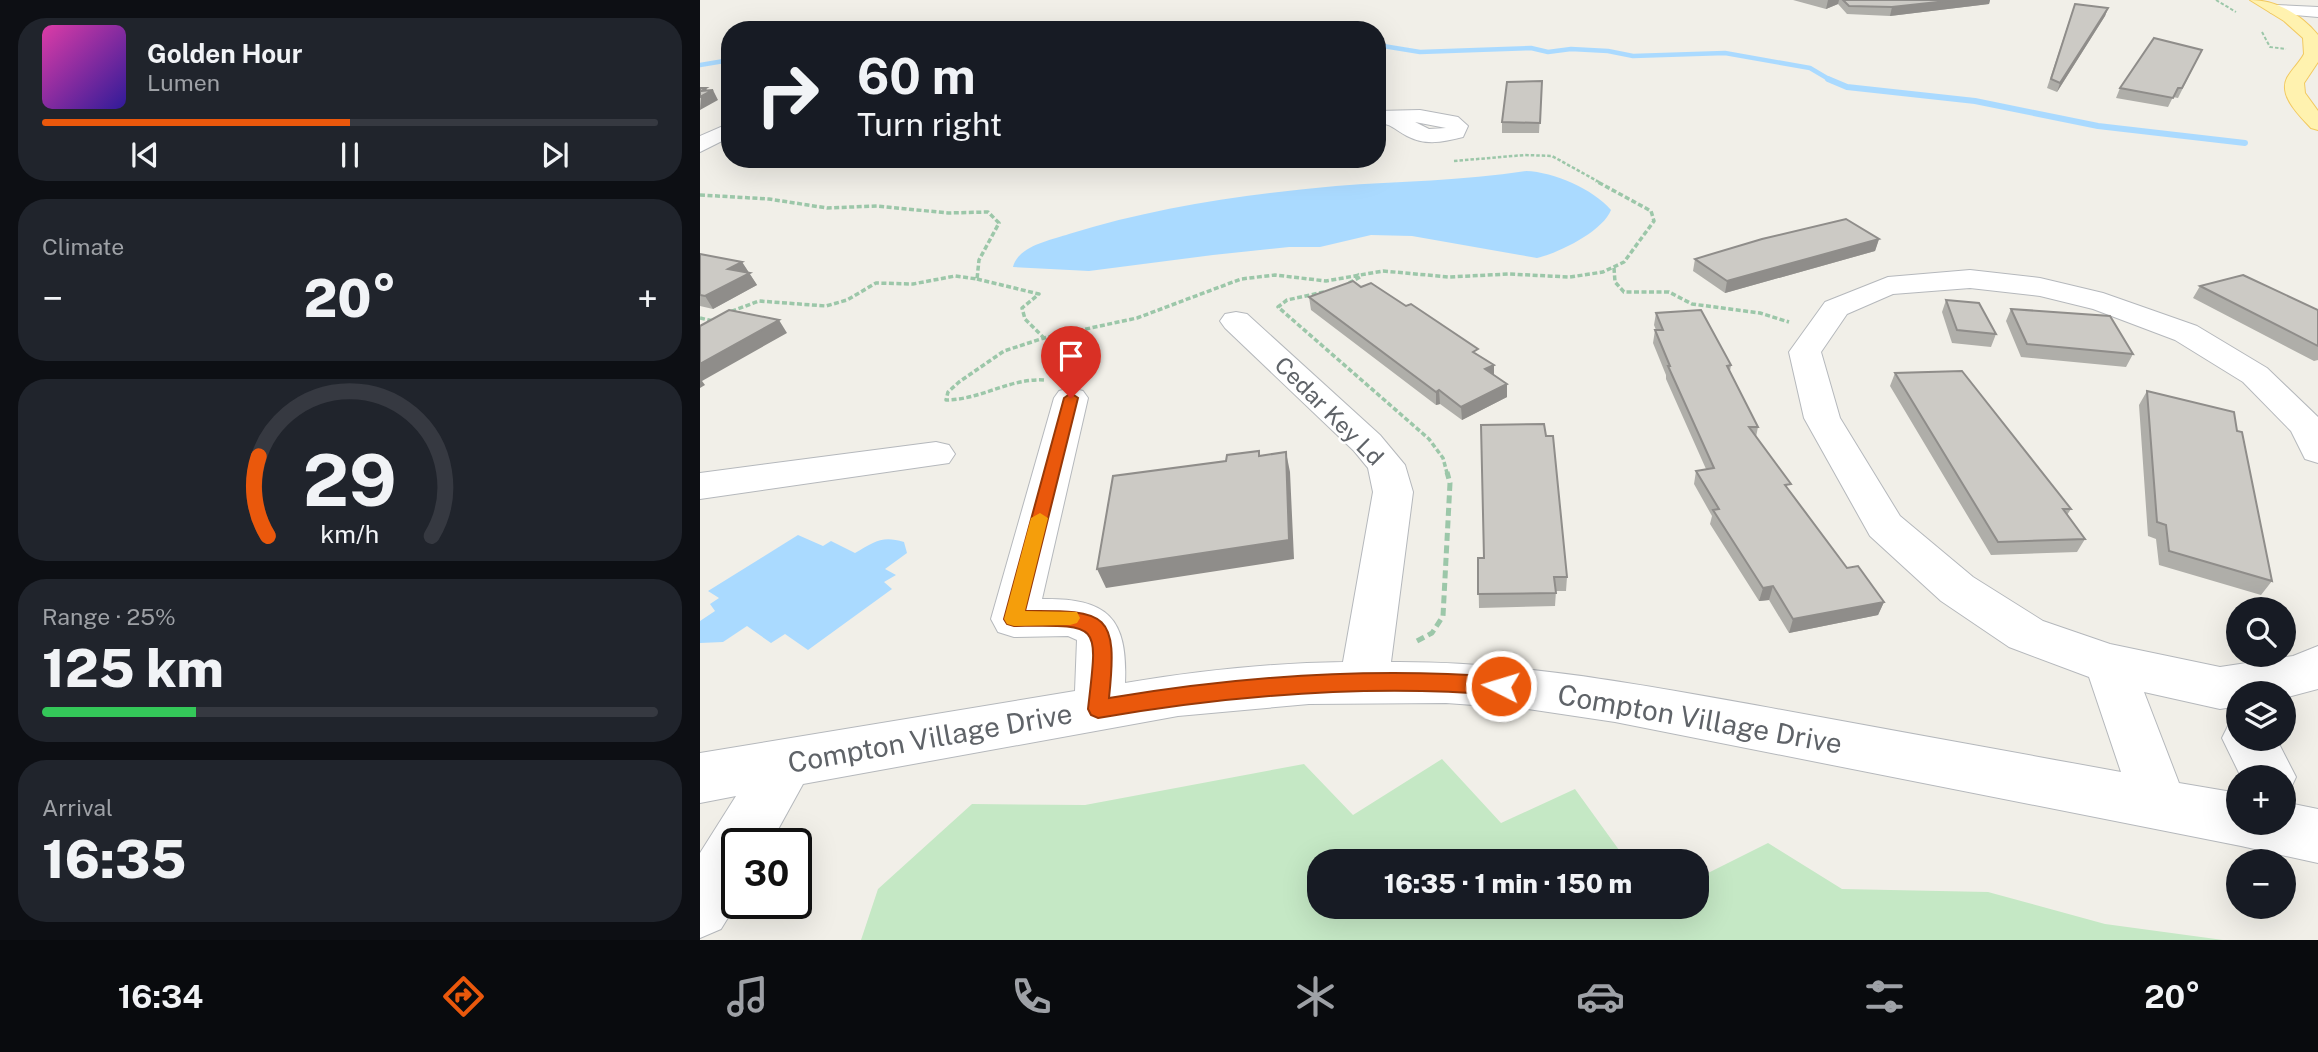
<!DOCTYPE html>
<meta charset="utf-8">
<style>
body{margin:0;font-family:"Public Sans",sans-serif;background:#20242c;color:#f1f3f6;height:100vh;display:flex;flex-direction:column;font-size:26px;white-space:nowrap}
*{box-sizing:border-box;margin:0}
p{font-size:23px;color:#9ea1a6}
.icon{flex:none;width:38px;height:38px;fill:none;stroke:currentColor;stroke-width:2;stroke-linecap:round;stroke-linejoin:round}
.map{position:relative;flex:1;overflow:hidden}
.side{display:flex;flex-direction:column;gap:18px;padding:18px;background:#0d0f14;width:700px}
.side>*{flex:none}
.banner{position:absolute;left:21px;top:21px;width:665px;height:147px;border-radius:28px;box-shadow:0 7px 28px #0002;background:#171b24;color:#f1f3f6;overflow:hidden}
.tools{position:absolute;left:1526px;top:597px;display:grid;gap:14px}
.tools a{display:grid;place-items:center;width:70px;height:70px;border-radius:50%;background:#171b24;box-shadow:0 7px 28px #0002;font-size:35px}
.speed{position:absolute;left:21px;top:828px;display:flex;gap:14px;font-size:35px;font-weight:700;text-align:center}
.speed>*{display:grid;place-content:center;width:91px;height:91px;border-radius:50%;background:#171b24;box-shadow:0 7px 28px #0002;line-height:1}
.speed .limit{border:4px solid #111;border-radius:10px;background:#fff;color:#111}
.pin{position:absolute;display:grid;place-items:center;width:60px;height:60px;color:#fff;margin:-72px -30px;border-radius:50% 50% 50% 0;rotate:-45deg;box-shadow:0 0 7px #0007}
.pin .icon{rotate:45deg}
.me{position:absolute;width:77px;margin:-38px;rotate:275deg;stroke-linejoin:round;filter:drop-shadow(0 0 5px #0008)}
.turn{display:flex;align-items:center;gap:24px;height:147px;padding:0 21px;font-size:32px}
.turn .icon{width:91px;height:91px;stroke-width:2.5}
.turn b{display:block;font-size:49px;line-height:60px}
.big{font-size:52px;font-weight:800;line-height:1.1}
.side .tile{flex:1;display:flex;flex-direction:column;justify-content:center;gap:10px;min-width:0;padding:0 24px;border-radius:28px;background:#20242c}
.side .dial{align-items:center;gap:0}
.dial svg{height:182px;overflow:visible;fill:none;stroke:#363941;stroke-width:7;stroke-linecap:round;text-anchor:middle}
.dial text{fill:#f1f3f6;stroke:none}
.song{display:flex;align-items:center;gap:21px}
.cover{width:84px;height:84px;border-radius:10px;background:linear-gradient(135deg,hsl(320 70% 55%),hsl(250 70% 35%))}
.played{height:7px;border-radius:4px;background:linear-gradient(90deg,#ea580c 50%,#363941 50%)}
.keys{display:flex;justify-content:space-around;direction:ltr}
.heat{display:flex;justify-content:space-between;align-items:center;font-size:38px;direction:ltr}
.charge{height:10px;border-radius:5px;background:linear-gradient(90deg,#34c759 25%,#363941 0)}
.trip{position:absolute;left:607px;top:849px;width:402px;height:70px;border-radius:28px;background:#171b24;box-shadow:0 7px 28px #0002;font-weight:800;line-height:70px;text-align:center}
.dock{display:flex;height:112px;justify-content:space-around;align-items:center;background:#090b0e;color:#9ea1a6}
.dock .icon{width:49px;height:49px}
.dock .current{color:#ea580c}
.dock b{font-size:32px;color:#f1f3f6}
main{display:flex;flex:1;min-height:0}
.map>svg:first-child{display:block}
</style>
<main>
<section class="side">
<div class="tile">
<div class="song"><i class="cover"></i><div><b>Golden Hour</b><p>Lumen</p></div></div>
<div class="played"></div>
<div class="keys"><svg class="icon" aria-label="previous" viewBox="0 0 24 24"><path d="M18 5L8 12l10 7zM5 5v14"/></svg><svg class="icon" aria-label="pause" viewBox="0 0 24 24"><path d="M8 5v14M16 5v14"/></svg><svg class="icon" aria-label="next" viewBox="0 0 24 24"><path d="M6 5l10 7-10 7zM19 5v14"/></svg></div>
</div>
<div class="tile"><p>Climate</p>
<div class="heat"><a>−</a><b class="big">20°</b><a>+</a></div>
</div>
<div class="tile dial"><svg viewBox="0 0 100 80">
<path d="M14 69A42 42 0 1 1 86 69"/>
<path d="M14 69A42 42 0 0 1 10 34" stroke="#ea580c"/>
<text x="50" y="56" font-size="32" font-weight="700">29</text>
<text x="50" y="72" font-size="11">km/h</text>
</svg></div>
<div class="tile"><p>Range · 25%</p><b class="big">125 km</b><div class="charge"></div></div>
<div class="tile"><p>Arrival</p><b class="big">16:35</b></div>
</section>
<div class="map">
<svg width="1618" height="940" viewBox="0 0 1618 940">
<rect width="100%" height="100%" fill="#f1efe8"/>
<path fill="#c5e8c5" d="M742,759l59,64 74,-34 52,72h-307v45h378v-28l70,-35 74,46 146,3 117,32 118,16h-1362l17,-51 94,-85 113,1 219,-41 49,51z"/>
<path fill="#aadaff" d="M826,171c28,1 67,18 85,39 -8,21 -52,43 -74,48l-125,-22 -41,-1 -51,12h-31l-76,8 -124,16 -76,-4c5,-21 38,-27 56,-33 86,-27 178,-40 267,-48 63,-5 127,-5 190,-15z
M98,535l25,11 8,-5 24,12c19,-11 27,-18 49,-11l3,11 -22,16 11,6 -12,7 8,7 -84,61 -23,-16 -14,9 -24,-17 -24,16 -23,1v-22l15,-10 -5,-7 9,-6 -11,-7z"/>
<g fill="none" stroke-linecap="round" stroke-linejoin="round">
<path stroke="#aadaff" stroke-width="4.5" d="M677,45l43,7 111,-4 17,4 23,-3 37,2 25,5 92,-3 85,15 22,13
M0,65l30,-5"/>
<path stroke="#aadaff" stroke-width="6" d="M1128,79l19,8 128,14 123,25 147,17"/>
<defs>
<path id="minor" d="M1576,5l42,2v10l-47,-4 -3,-3z
M720,110l38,7 10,9 -5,11c-20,5 -37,9 -56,-1 -12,-6 -16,-13 -30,-13v-12zM715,122l31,6 -17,1z
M30,123v14l-30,15v-16z
M1270,270l70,8 63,15 94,33 70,42 51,49v46l-13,-4 -14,-28 -48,-49 -68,-42 -82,-31 -53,-13 -70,-8 -77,6 -46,20 -26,38 19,66 60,98 73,61 70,44 67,23 110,23 73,-11 25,-10v43l-34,9v-5h-46v13l-18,3 -76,-17 35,91 59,10v29h46v-20l34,7v54l-77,-17 -626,-124 -87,-13 -82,-6 -137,1 -131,12 -375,68 -33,60h-33v59l-16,26 -21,9v-85l36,-57 -36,7v-50l375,-62 2,-51 -9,-4 -54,1 -16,-5 -7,-13 63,-221 5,-7 12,-3 12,3 5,7 -46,201c65,-1 86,18 83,84 72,-12 145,-20 218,-21l30,-170 -5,-24 -14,-17 -129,-123 -5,-7 5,-7 11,-2 11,2 133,121 25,30 8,27 -22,170c125,-1 246,22 369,44 120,22 241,44 361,66l-32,-95 -80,-30 -68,-46 -71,-65 -66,-118 -15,-66 36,-50 63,-25z
M236,442l13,3 6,9 -6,9 -249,36v-26z
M1538,719v19h38l20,39 -8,17 -4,2v-19h-43l-19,-39 8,-16z"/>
<path id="major" d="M1550,0c26,0 51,14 68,35v27l-14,21 1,10 13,18v19l-7,-2c-11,-12 -33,-32 -24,-50 5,-9 13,-16 17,-24l-1,-16 -19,-17z"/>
</defs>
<use href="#minor" stroke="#b5b8bc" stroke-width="2"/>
<use href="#major" stroke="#f2c960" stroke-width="2"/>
<path stroke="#9cc7a9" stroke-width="2" stroke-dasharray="3.5 2" stroke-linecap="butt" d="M1516,0l20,12
M1562,32l8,15 16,2"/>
<path stroke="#9cc7a9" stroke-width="2.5" stroke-dasharray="3.5 2" stroke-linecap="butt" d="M754,161l71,-6 27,1 47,26"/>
<path stroke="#9cc7a9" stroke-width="3.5" stroke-dasharray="5 2.5" stroke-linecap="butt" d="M0,195l69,4 58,9 50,-2 71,7 40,-1 11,11 -20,37 -2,19 -22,-3 -42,8 -37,-1 -29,17 -21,6 -67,-5 -32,12
M914,268l1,14 9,10h45l23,12 68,9 29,9
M277,279l62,15 -17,14 3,11 19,19
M649,283l11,-6 -3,-3
M624,292l-37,8 -9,7 151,132 14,19 4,15
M0,318l13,3
M344,380c-34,-2 -64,20 -98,20l2,-8 11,-10 45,-31 40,-13 93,-20 104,-39 34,-4 51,6 57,-10 66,6 59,-3 62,3 33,-5 21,-10 30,-41 -3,-10 -55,-30"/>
<path stroke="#9cc7a9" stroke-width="5" stroke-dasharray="8 4.5" stroke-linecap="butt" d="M717,641l15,-8 11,-17 7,-133 -3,-11"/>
<use href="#minor" fill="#fff" fill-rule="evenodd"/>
<use href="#major" fill="#fff2af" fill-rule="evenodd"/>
</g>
<path fill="#afaea9" d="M1093,0h197l-1,4 -99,12 -43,-2 -9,-10 -12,5z
M1408,8l-3,8 -48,76 -10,-4 25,-76z
M1502,50l-24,48 -5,-1 -5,10 -52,-9 4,-10z
M842,81l-3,52h-37v-11z
M154,159h136l-125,1z
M1179,239l-4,12 -150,42 -32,-22 2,-12z
M0,254l42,8 15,23 -44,24 -13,-3z
M1500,286l118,24v50l-4,1 -121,-63z
M661,287l117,68 16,10v10l13,9v13l-45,23 -22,-16 -4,1 -125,-95 -2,-13z
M1246,300l50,34 -5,13 -39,-4 -10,-31z
M1311,309l122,45 -7,13 -105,-10 -15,-36z
M956,313l75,52 -1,6 28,56 -2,10 33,53 58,78 37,34 -6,13 -89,18 -20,-33 -10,1 -49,-77 2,-8 -18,-32 2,-13 10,-2 -40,-90v-4l-13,-32 2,-13h1l-2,-5z
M1195,373l176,136 -4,6 18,24 -8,13 -86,3 -101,-169z
M1447,391l90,40 35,150 -11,14 -102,-30 -3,-26 -8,-3 -9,-131z
M778,558l89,19 -1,14h-10l-1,15 -76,2z"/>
<path fill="#8f8d8a" d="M1128,0h11l-1,4 -12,5z
M1256,0h34l-1,4 -99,12 2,-9z
M1408,8l-3,8 -48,76 3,-9z
M6,88l2,5 5,-3 5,10 -18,10 1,-19z
M1179,239l-4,12 -150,42 2,-12z
M42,262l15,23 -44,24 -8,-13 23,-27z
M79,320l8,13 -85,48 3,4 -5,3v-24z
M794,365v13l-9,-9z
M807,384v13l-45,23 -1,-13z
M739,390l1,14 -4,1v-13z
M586,452l4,20 4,87 -188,29 -9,-19z
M1073,586l-4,14 -10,1 4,-13z
M1184,602l-6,13 -89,18 4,-14z"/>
<path fill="#cccac5" stroke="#8f8d8a" stroke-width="2" d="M1143,0h113l-64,7 -43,-1z
M1375,4l33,4 -48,75 -9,-4z
M1454,38l48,12 -20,38h-4l-5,10 -53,-10z
M842,81l-2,42 -38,-1 5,-40z
M0,88h6l-5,3 12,-1 -13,7z
M1146,219l33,20 -152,42 -32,-22 67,-20z
M0,254l42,8 -14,7 22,4 -45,23 -5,-1z
M1543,275l75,35v36l-118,-60z
M653,281l8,6 10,-4 35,23 5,-2 67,45 -5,3 21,13 -9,4 22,15 -46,23 -22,-17 -3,2 -127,-95z
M1246,300l33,3 17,31 -39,-4z
M1311,309l99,7 23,38 -106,-10z
M29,310l50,10 -79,44v-38z
M1001,310l30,55 -4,1 31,61h-9l42,57 -6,1 62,83 11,-2 26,36 -91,17 -20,-33 -10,2 -50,-78 6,-1 -23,-38 18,-3 -46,-102h2l-15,-36h8l-7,-17z
M1262,371l109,138h-8l22,30 -87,3 -103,-169z
M1447,391l87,21 3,19 5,1 30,149 -103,-30 -3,-26 -9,-3z
M844,424l2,12h7l14,141h-13l2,16 -78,1v-36h6l-3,-133z
M559,451v5l27,-4 3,88 -192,29 16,-93 113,-15 1,-6z"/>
<path fill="#ea580c" stroke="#983908" stroke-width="2" d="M371,393l7,5 -53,213c83,-1 93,2 84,87 130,-22 261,-31 392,-21l7,3 3,6 -3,6 -7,3c-135,-11 -270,0 -403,23l-7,-3 -3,-6c10,-88 14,-84 -74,-83l-7,-2 -3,-5 60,-221z"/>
<path fill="#f59e0b" d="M340,513l8,5 -23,93 52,1 3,6 -3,5 -7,2 -56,1 -7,-2 -3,-5 27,-101z"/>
<g text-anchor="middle" stroke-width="5" stroke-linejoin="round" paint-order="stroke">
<g font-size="23" fill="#5f6368" stroke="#fff">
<text transform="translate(629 411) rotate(45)" y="8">Cedar Key Ld</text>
</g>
<g font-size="28" fill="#5f6368" stroke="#fff">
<text transform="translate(1000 719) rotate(10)" y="10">Compton Village Drive</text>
<text transform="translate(230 738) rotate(-10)" y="10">Compton Village Drive</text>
</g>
</g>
</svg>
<div class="tools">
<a><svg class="icon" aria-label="search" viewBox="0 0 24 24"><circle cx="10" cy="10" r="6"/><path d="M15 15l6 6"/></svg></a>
<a><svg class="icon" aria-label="layers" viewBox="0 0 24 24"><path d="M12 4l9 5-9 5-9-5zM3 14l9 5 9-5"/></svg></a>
<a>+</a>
<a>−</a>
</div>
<div class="speed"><div class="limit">30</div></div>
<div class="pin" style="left:371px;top:398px;background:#d93025"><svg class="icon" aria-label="arrive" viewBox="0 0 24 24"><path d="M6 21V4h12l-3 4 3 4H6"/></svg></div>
<svg class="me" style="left:801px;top:686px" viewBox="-20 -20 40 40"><circle r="17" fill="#ea580c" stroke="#fff" stroke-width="3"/><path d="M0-11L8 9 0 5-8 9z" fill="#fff"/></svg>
<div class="trip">16:35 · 1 min · 150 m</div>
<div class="banner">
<div class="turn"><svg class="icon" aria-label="right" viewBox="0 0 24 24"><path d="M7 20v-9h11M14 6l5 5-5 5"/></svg><div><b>60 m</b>Turn right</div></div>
</div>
</div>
</main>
<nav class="dock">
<b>16:34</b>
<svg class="icon current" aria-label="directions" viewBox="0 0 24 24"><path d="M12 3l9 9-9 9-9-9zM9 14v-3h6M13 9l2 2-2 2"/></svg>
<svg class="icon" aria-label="music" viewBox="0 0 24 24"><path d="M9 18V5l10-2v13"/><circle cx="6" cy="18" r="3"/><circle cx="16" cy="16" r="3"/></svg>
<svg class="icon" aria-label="phone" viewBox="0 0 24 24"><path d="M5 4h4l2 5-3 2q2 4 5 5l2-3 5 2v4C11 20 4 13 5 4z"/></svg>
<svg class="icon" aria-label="climate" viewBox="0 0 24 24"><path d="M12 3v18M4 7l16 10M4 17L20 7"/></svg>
<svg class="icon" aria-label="car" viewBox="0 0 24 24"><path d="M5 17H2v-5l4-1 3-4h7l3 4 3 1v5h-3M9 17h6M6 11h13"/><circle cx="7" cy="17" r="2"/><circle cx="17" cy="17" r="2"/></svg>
<svg class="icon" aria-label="filters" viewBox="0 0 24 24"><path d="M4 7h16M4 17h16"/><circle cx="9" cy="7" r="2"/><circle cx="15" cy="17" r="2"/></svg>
<b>20°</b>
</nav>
